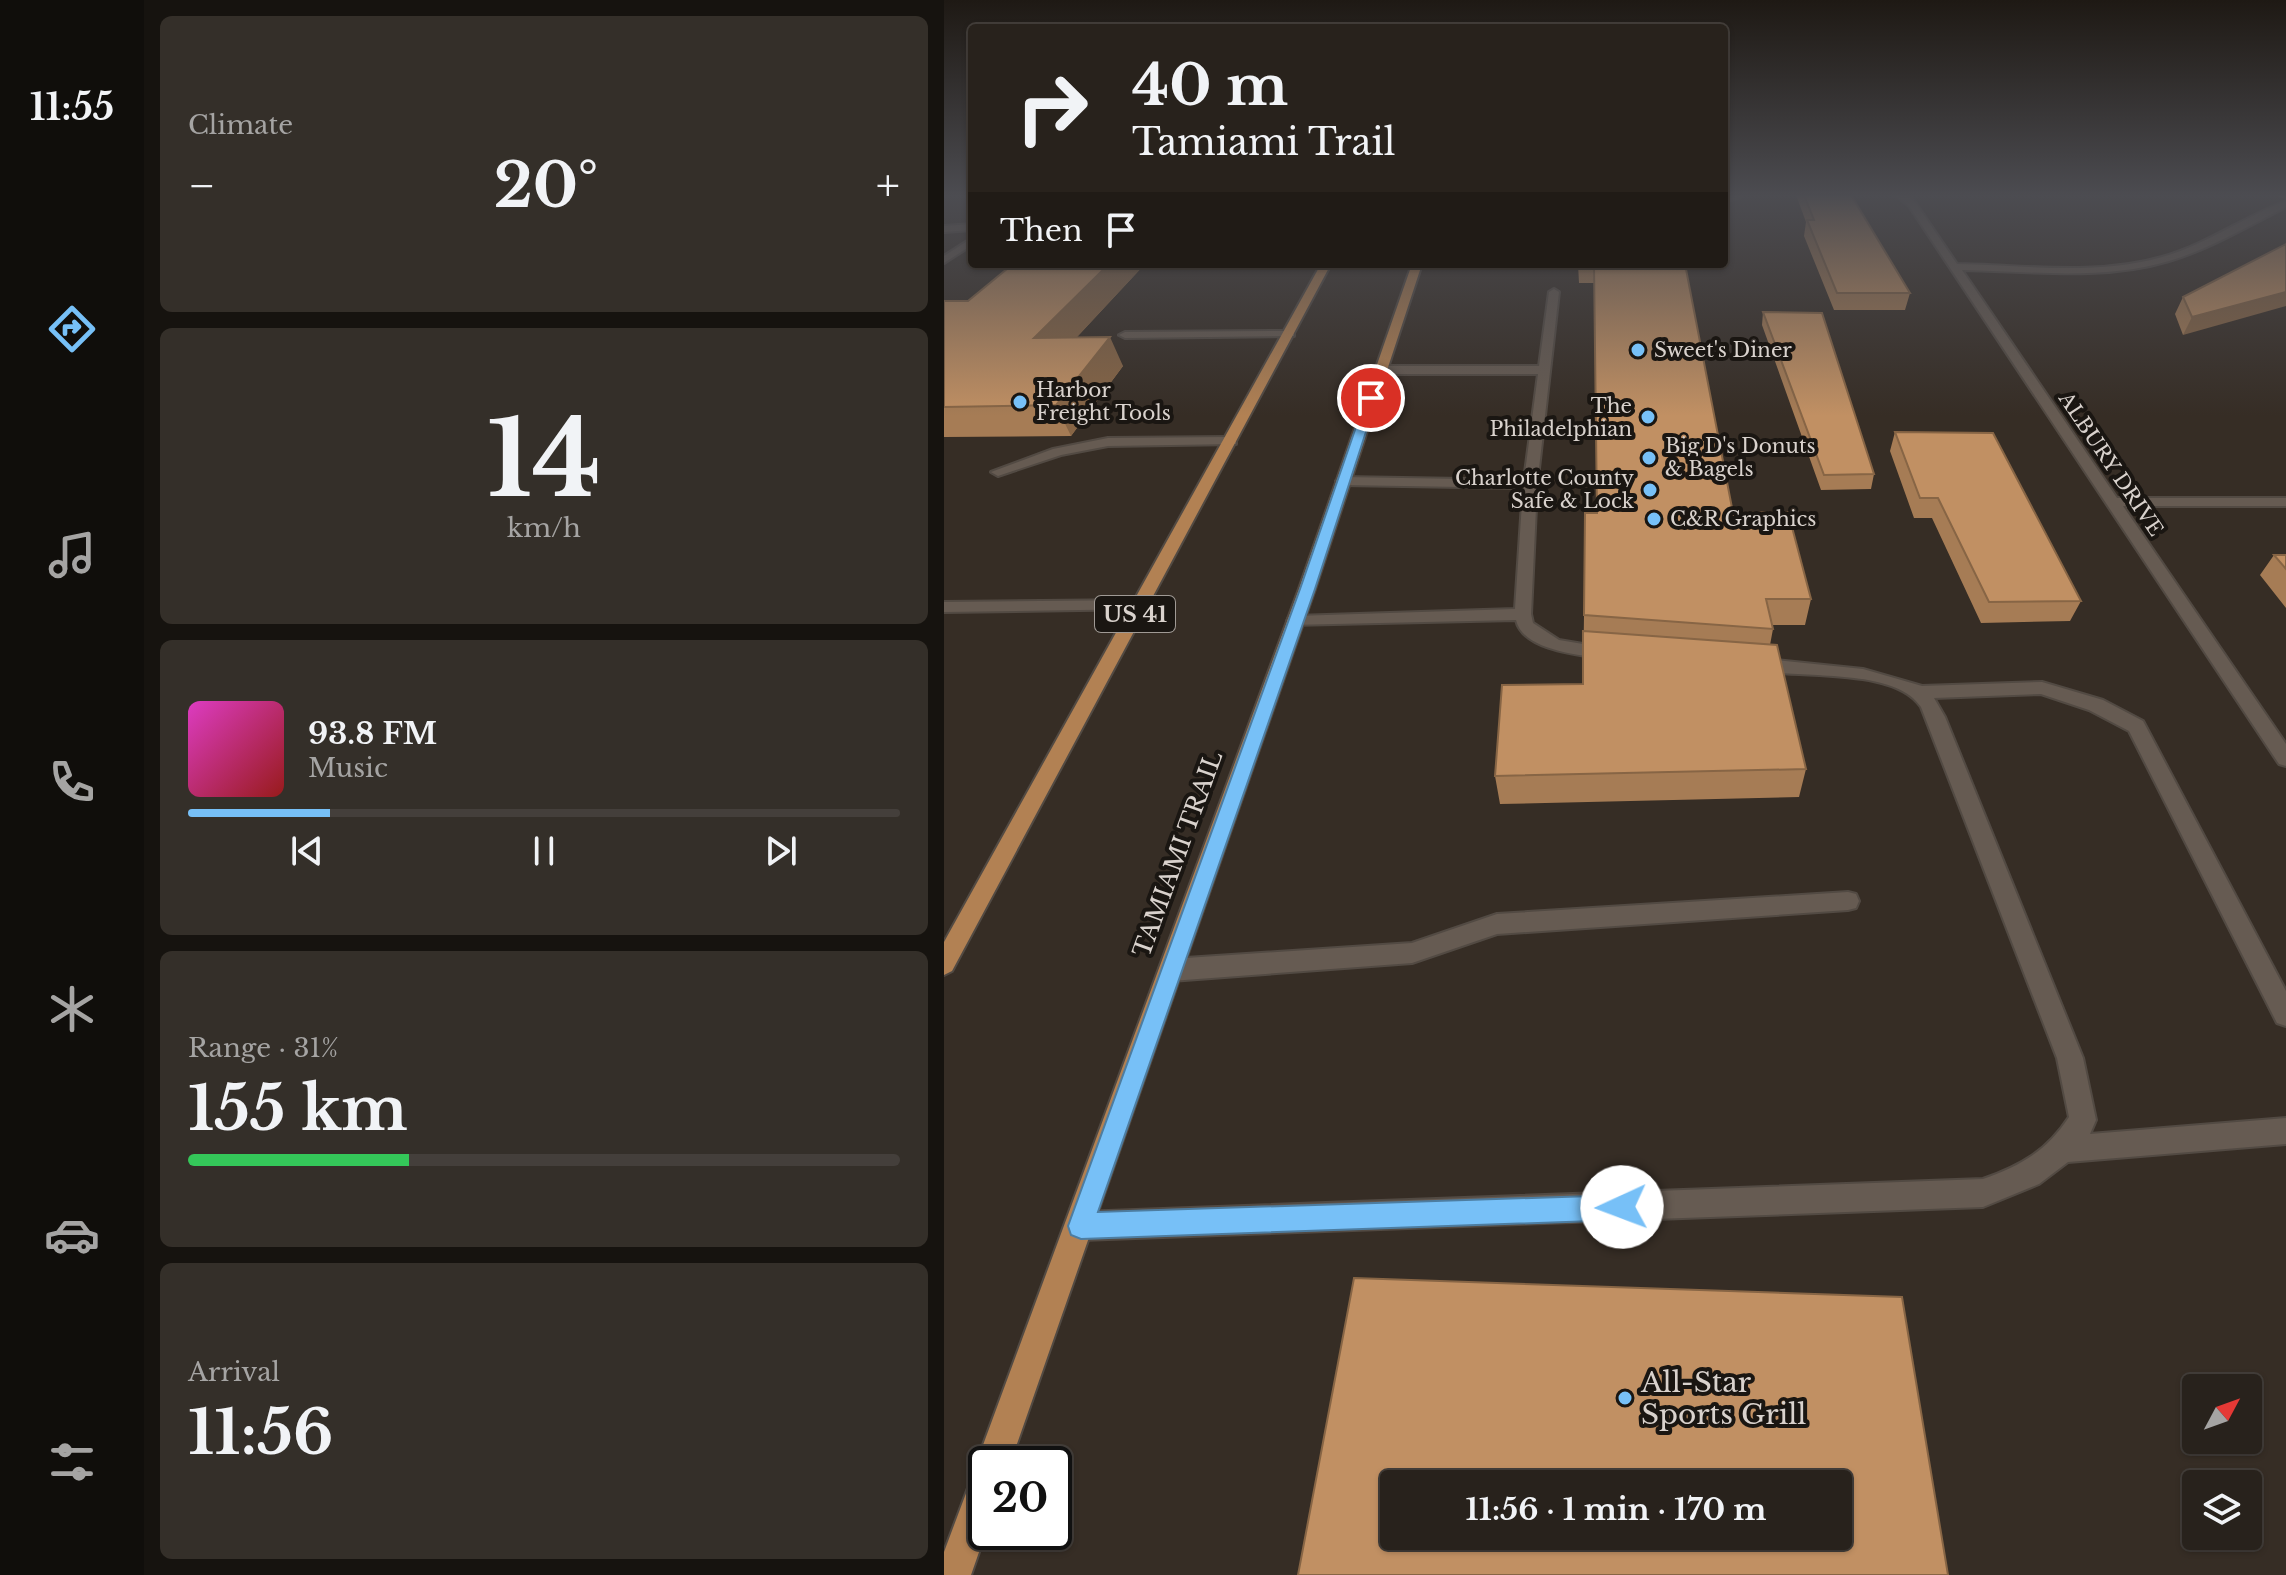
<!DOCTYPE html>
<meta charset="utf-8">
<style>
body{margin:0;font-family:"Libre Baskerville",serif;background:#342f29;color:#f1f3f6;height:100vh;display:flex;flex-direction:column;font-size:30px;white-space:nowrap}
*{box-sizing:border-box;margin:0}
p{font-size:26px;color:#a5a4a3}
.icon{flex:none;width:44px;height:44px;fill:none;stroke:currentColor;stroke-width:2;stroke-linecap:round;stroke-linejoin:round}
.map{position:relative;flex:1;overflow:hidden}
.sheet{display:flex;flex-direction:column;gap:16px;padding:16px;background:#16130f;width:800px}
.sheet>*{flex:none}
.top-card{position:absolute;left:24px;top:24px;width:760px;height:244px;border-radius:8px;box-shadow:0 2px 6px #0004,0 0 0 2px #443f3b;background:#28221c;color:#f1f3f6;overflow:hidden}
.needle{width:52px;rotate:49deg}
.buttons{position:absolute;left:1238px;top:1374px;display:grid;gap:16px}
.buttons a{display:grid;place-items:center;width:80px;height:80px;border-radius:8px;background:#28221c;box-shadow:0 2px 6px #0004,0 0 0 2px #443f3b;font-size:40px}
.speed{position:absolute;left:24px;top:1446px;display:flex;gap:16px;font-size:40px;font-weight:700;text-align:center}
.speed>*{display:grid;place-content:center;width:104px;height:104px;border-radius:50%;background:#28221c;box-shadow:0 2px 6px #0004,0 0 0 2px #443f3b;line-height:1}
.speed .limit{border:4px solid #111;border-radius:12px;background:#fff;color:#111}
.pin{position:absolute;display:grid;place-items:center;width:68px;height:68px;color:#fff;margin:-34px;border:4px solid #fff;border-radius:50%;box-shadow:0 2px 8px #0007}
.me{position:absolute;width:88px;margin:-44px;rotate:268deg;stroke-linejoin:round;filter:drop-shadow(0 0 6px #0008)}
.turn{display:flex;align-items:center;gap:28px;height:168px;padding:0 32px;font-size:36px}
.turn .icon{width:104px;height:104px;stroke-width:2.5}
.turn b{display:block;font-size:56px;line-height:68px}
.then{display:flex;align-items:center;height:76px;padding:0 32px;background:#0003;gap:16px;font-size:30px}
.big{font-size:60px;font-weight:700;line-height:1.1}
.sheet .tile{flex:1;display:flex;flex-direction:column;justify-content:center;gap:12px;min-width:0;padding:0 28px;border-radius:12px;background:#342f29}
.sheet .dial{align-items:center;gap:0}
.dial b{font-size:104px;line-height:1}
.song{display:flex;align-items:center;gap:24px}
.cover{width:96px;height:96px;border-radius:12px;background:linear-gradient(135deg,hsl(310 70% 55%),hsl(0 70% 35%))}
.played{height:8px;border-radius:4px;background:linear-gradient(90deg,#77c0f7 20%,#443f3b 20%)}
.keys{display:flex;justify-content:space-around;direction:ltr}
.heat{display:flex;justify-content:space-between;align-items:center;font-size:44px;direction:ltr}
.charge{height:12px;border-radius:6px;background:linear-gradient(90deg,#34c759 31%,#443f3b 0)}
.trip{position:absolute;left:436px;top:1470px;width:472px;height:80px;border-radius:8px;background:#28221c;box-shadow:0 2px 6px #0004,0 0 0 2px #443f3b;font-weight:700;line-height:80px;text-align:center}
main{display:flex;flex:1;min-height:0}
.tabs{display:flex;flex-direction:column;width:144px;justify-content:space-around;align-items:center;background:#100e0b;color:#a5a4a3}
.tabs .icon{width:56px;height:56px}
.tabs .current{color:#77c0f7}
.tabs b{font-size:36px;color:#f1f3f6}
.map>svg:first-child{display:block}
</style>
<main>
<nav class="tabs">
<b>11:55</b>
<svg class="icon current" aria-label="directions" viewBox="0 0 24 24"><path d="M12 3l9 9-9 9-9-9zM9 14v-3h6M13 9l2 2-2 2"/></svg>
<svg class="icon" aria-label="music" viewBox="0 0 24 24"><path d="M9 18V5l10-2v13"/><circle cx="6" cy="18" r="3"/><circle cx="16" cy="16" r="3"/></svg>
<svg class="icon" aria-label="phone" viewBox="0 0 24 24"><path d="M5 4h4l2 5-3 2q2 4 5 5l2-3 5 2v4C11 20 4 13 5 4z"/></svg>
<svg class="icon" aria-label="climate" viewBox="0 0 24 24"><path d="M12 3v18M4 7l16 10M4 17L20 7"/></svg>
<svg class="icon" aria-label="car" viewBox="0 0 24 24"><path d="M5 17H2v-5l4-1 3-4h7l3 4 3 1v5h-3M9 17h6M6 11h13"/><circle cx="7" cy="17" r="2"/><circle cx="17" cy="17" r="2"/></svg>
<svg class="icon" aria-label="filters" viewBox="0 0 24 24"><path d="M4 7h16M4 17h16"/><circle cx="9" cy="7" r="2"/><circle cx="15" cy="17" r="2"/></svg>
</nav>
<section class="sheet">
<div class="tile"><p>Climate</p>
<div class="heat"><a>−</a><b class="big">20°</b><a>+</a></div>
</div>
<div class="tile dial"><b>14</b><p>km/h</p></div>
<div class="tile">
<div class="song"><i class="cover"></i><div><b>93.8 FM</b><p>Music</p></div></div>
<div class="played"></div>
<div class="keys"><svg class="icon" aria-label="previous" viewBox="0 0 24 24"><path d="M18 5L8 12l10 7zM5 5v14"/></svg><svg class="icon" aria-label="pause" viewBox="0 0 24 24"><path d="M8 5v14M16 5v14"/></svg><svg class="icon" aria-label="next" viewBox="0 0 24 24"><path d="M6 5l10 7-10 7zM19 5v14"/></svg></div>
</div>
<div class="tile"><p>Range · 31%</p><b class="big">155 km</b><div class="charge"></div></div>
<div class="tile"><p>Arrival</p><b class="big">11:56</b></div>
</section>
<div class="map">
<svg width="1342" height="1575" viewBox="0 0 1342 1575">
<rect width="100%" height="100%" fill="#362d25"/>
<g fill="none" stroke-linecap="round" stroke-linejoin="round">
<defs>
<path id="lane" d="M28,238v7l-28,18v-7z
M610,289l5,3 -22,194 -6,128 2,9 26,17 54,9 3,4 -3,4 -6,2c-26,-4 -84,-8 -91,-39l-227,5 -2,-4 2,-4 6,-1 220,-7 8,-121 -180,-3 -7,-4 7,-4 181,3 14,-106h-157l-6,-4 6,-4h158l10,-74z
M346,331l4,1v4l-169,2 -6,-3 6,-3z
M287,437l5,1v6l-128,2 -47,9 -63,21 -7,-4 62,-23 55,-11z
M195,600l8,5 -2,4 -201,3v-10z
M811,658l108,11 59,17 120,-4 61,18 40,21 143,270v35l-9,-3 -148,-292 -40,-21 -48,-16 -107,4 11,19 138,341 13,62 -6,14 196,-16v26l-218,18 -29,22 -56,23 -902,33 -10,-4 -4,-10 4,-10 10,-4 902,-33c37,-13 64,-28 86,-62l-12,-59 -136,-351c-28,-42 -128,-26 -172,-39l-3,-4 3,-4z
M904,892l8,2 3,7 -3,7 -8,2 -351,24 -85,29 -241,18 -8,-3 -4,-8 4,-8 8,-3 241,-16 85,-29z"/>
<path id="street" d="M797,195l-1,2 -16,5v-6z
M951,195h10l10,7 42,62c66,1 140,12 205,-7 44,-12 81,-40 124,-56v6c-38,19 -76,42 -117,54 -66,20 -140,10 -207,9l155,228h169v8h-163l163,238v22l-7,-2 -370,-558z
M28,224v6l-28,2v-6z"/>
<path id="primary" d="M377,264h10l-379,707 -8,4v-33z
M468,264h10l-107,325 -305,875h-24v68l-15,43h-27v-23l30,-80 5,-2 -3,-6 323,-875z"/>
</defs>
<use href="#lane" stroke="#524a43" stroke-width="4"/>
<use href="#street" stroke="#524a43" stroke-width="4"/>
<use href="#primary" stroke="#524a43" stroke-width="4"/>
<use href="#lane" fill="#665b52" fill-rule="evenodd"/>
<use href="#street" fill="#665b52" fill-rule="evenodd"/>
<use href="#primary" fill="#b28153" fill-rule="evenodd"/>
</g>
<path fill="#a67c55" d="M852,195h55l59,98 -5,17h-71l-30,-74 2,-14z
M1328,195h14v4z
M1342,244l-103,91 -8,-21 8,-17z
M69,264h132l-69,74 47,28 -52,70 -127,1v-136h24z
M634,264h107l48,249 78,86 -6,26h-33l1,4 -3,16 36,124 -7,28 -299,7 -5,-28 88,-92 1,-69 13,-102 -2,-230h-16z
M819,312l111,162 -3,15 -50,1 -59,-165z
M951,432l186,169 -11,20 -89,2 -49,-105h-18l-24,-67z
M1330,555h12v53l-26,-33z"/>
<path fill="#876545" d="M165,264h36l-96,103 -15,-29z
M1342,292v14l-103,29 9,-18z
M166,337l13,29 -52,70 -15,-31z"/>
<path fill="#c19063" stroke="#876545" stroke-width="2" fill-rule="evenodd" d="M860,195h47l59,98h-73l-30,-73h7z
M1342,244v48l-94,25 -9,-20z
M69,264h96l-75,74 76,-1 -54,68 -112,2v-106h24z
M650,264h91l48,249 55,-1 23,87h-45l7,30 -189,-14 1,-102h12z
M819,312l59,1 52,161 -50,1z
M951,432l98,1 88,168 -92,1 -51,-104h-18z
M1330,555h12v14z
M639,631l194,14 29,124 -311,7 7,-91 81,-1z
M410,1278l548,19 46,278h-650zM450,1484h444v52h-444z"/>
<linearGradient id="sky" x2="0" y2="1"><stop stop-color="#1e1914"/><stop offset="0.47" stop-color="#4c4c51"/><stop offset="1" stop-color="#4c4c51" stop-opacity="0"/></linearGradient>
<rect width="1342" height="416" fill="url(#sky)"/>
<path fill="#77c0f7" stroke="#4d7da1" stroke-width="2" d="M427,395l6,3 -62,191 -217,623 524,-17 9,3 4,9 -4,9 -9,4 -541,19 -10,-4 -3,-9 232,-637 66,-191z"/>
<g fill="#77c0f7" stroke="#1a1612" stroke-width="3">
<circle cx="694" cy="350" r="8"/>
<circle cx="76" cy="402" r="8"/>
<circle cx="704" cy="417" r="8"/>
<circle cx="705" cy="458" r="8"/>
<circle cx="706" cy="490" r="8"/>
<circle cx="710" cy="519" r="8"/>
<circle cx="681" cy="1398" r="8"/>
</g>
<g text-anchor="middle" stroke-width="8" stroke-linejoin="round" paint-order="stroke">
<g font-size="20" fill="#d9d2cd" stroke="#1a1612" text-anchor="start">
<text x="710" y="357">Sweet's Diner</text>
<text x="92" y="397">Harbor<tspan x="92" dy="23">Freight Tools</tspan></text>
<text x="688" y="413" text-anchor="end">The<tspan x="688" dy="23">Philadelphian</tspan></text>
<text x="721" y="453">Big D's Donuts<tspan x="721" dy="23">&amp; Bagels</tspan></text>
<text x="690" y="485" text-anchor="end">Charlotte County<tspan x="690" dy="23">Safe &amp; Lock</tspan></text>
<text x="726" y="526">C&amp;R Graphics</text>
</g>
<g font-size="20" fill="#d9d2cd" stroke="#1a1612">
<text transform="translate(1167 464) rotate(56)" y="7">ALBURY DRIVE</text>
</g>
<rect fill="#1a1612" stroke="#a09a95" stroke-width="2" x="151" y="596" width="80" height="36" rx="6"/>
<g font-size="22" font-weight="bold" fill="#d9d2cd">
<text x="191" y="622">US 41</text>
</g>
<g font-size="24" fill="#d9d2cd" stroke="#1a1612">
<text transform="translate(234 854) rotate(-70)" y="8">TAMIAMI TRAIL</text>
</g>
<g font-size="28" fill="#d9d2cd" stroke="#1a1612" text-anchor="start">
<text x="697" y="1392">All-Star<tspan x="697" dy="32">Sports Grill</tspan></text>
</g>
</g>
</svg>
<div class="buttons">
<a><svg class="needle" viewBox="-14 -14 28 28"><path d="M0-13l5 13h-10z" fill="#e53935"/><path d="M0 13l5-13h-10z" fill="#a5a4a3"/></svg></a>
<a><svg class="icon" aria-label="layers" viewBox="0 0 24 24"><path d="M12 4l9 5-9 5-9-5zM3 14l9 5 9-5"/></svg></a>
</div>
<div class="speed"><div class="limit">20</div></div>
<div class="pin" style="left:427px;top:398px;background:#d93025"><svg class="icon" aria-label="arrive" viewBox="0 0 24 24"><path d="M6 21V4h12l-3 4 3 4H6"/></svg></div>
<svg class="me" style="left:678px;top:1207px" viewBox="-20 -20 40 40"><circle r="19" fill="#fff"/><path d="M0-13L10 11 0 6-10 11z" fill="#77c0f7"/></svg>
<div class="trip">11:56 · 1 min · 170 m</div>
<div class="top-card">
<div class="turn"><svg class="icon" aria-label="right" viewBox="0 0 24 24"><path d="M7 20v-9h11M14 6l5 5-5 5"/></svg><div><b>40 m</b>Tamiami Trail</div></div>
<div class="then">Then<svg class="icon" aria-label="arrive" viewBox="0 0 24 24"><path d="M6 21V4h12l-3 4 3 4H6"/></svg></div>
</div>
</div>
</main>
